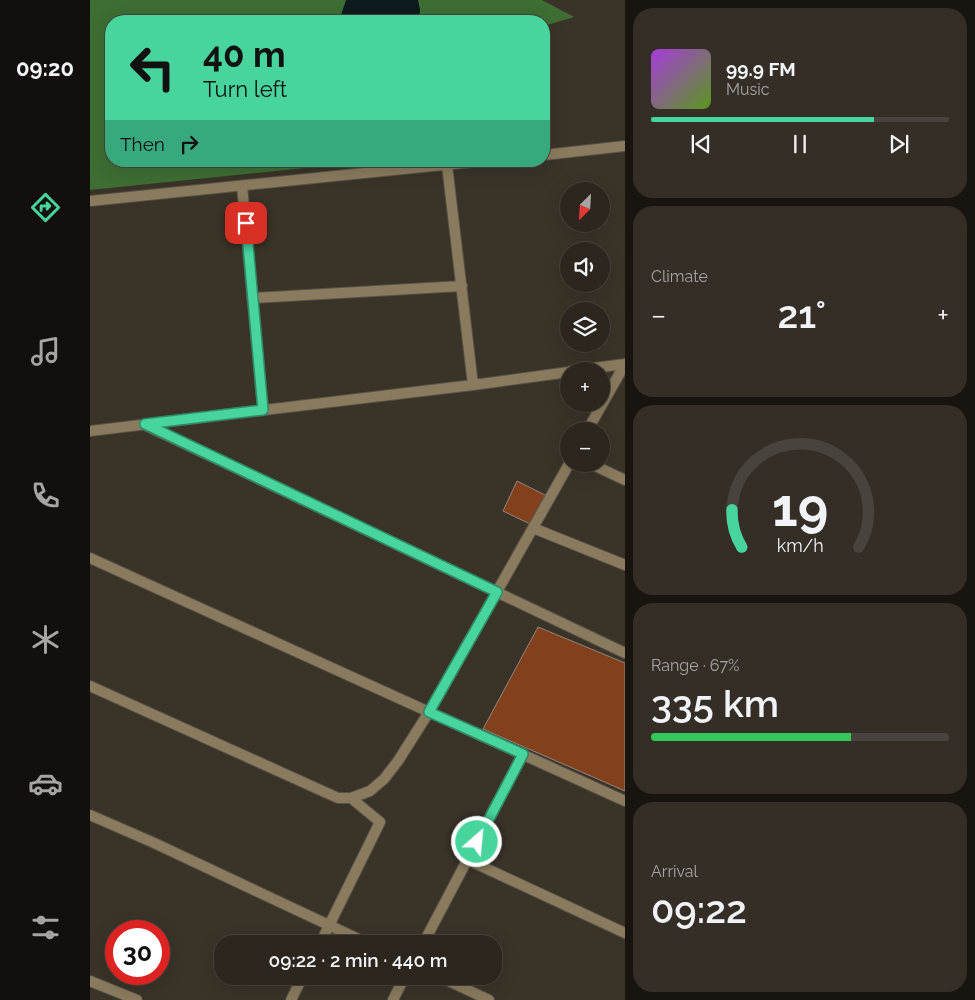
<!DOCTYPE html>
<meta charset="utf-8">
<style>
body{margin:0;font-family:Raleway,sans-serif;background:#342e27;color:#f1f3f6;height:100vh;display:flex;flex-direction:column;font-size:19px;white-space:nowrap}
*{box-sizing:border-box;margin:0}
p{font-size:16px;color:#a6a5a4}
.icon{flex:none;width:28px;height:28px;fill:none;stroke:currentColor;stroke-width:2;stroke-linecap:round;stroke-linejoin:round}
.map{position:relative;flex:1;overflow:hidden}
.side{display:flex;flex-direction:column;gap:8px;padding:8px;background:#181510;width:350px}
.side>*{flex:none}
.guide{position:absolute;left:15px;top:15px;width:445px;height:152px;border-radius:20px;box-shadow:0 5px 20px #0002,0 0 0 1px #48433c;background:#47d49d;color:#111;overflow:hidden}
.needle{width:32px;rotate:204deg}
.controls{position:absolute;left:470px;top:182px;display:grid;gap:10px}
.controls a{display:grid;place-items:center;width:50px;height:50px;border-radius:50%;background:#2c261e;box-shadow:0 5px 20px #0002,0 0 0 1px #48433c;font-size:25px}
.speed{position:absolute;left:15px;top:920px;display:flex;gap:10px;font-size:25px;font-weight:700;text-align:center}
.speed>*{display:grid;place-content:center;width:65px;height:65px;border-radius:50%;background:#2c261e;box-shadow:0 5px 20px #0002,0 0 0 1px #48433c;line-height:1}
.speed .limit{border:8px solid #d22;background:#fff;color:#111}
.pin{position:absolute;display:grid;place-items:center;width:42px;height:42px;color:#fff;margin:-21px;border-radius:10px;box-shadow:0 2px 8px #0006}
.me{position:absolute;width:55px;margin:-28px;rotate:27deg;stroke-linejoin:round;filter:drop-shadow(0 0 4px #0008)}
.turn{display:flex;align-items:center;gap:18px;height:105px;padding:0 15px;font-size:22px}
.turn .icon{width:65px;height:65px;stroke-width:2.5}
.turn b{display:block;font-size:35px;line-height:42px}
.then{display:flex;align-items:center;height:48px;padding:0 15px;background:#0003;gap:10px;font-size:19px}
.big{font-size:38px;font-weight:600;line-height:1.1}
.side .card{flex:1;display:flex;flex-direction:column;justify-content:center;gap:8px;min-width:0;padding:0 18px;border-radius:20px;background:#342e27}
.side .dial{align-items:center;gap:0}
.dial svg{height:130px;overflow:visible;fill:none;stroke:#48433c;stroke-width:7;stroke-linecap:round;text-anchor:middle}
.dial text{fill:#f1f3f6;stroke:none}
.song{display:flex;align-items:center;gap:15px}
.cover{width:60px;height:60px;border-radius:8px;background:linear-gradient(135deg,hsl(280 70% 55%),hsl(90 70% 35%))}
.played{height:5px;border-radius:2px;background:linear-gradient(90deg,#47d49d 75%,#48433c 75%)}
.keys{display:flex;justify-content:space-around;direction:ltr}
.heat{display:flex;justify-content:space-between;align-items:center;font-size:28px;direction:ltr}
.charge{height:8px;border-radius:4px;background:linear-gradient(90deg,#34c759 67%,#48433c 0)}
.trip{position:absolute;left:124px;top:935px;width:288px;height:50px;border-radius:20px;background:#2c261e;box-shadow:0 5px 20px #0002,0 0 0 1px #48433c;font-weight:600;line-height:50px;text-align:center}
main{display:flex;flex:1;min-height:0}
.menu{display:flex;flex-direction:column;width:90px;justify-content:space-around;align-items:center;background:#120f0c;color:#a6a5a4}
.menu .icon{width:35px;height:35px}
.menu .current{color:#47d49d}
.menu b{font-size:22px;color:#f1f3f6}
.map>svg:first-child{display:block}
</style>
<main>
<nav class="menu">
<b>09:20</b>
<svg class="icon current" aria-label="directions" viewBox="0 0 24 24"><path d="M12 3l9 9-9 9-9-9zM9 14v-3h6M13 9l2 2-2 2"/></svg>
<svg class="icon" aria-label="music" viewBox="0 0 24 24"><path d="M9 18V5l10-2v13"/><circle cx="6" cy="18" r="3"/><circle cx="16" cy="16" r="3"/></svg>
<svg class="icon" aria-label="phone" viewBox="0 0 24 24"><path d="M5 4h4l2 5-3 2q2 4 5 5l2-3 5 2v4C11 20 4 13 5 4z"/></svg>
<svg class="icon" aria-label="climate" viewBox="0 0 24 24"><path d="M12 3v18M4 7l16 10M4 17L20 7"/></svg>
<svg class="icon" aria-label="car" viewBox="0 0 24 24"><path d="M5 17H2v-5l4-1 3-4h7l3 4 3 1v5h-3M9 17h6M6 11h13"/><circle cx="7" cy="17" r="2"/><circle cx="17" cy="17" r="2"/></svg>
<svg class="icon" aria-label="filters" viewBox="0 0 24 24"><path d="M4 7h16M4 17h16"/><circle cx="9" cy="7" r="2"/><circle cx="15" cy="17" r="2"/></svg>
</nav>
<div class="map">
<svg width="535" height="1000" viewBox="0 0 535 1000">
<rect width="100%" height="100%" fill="#3a3328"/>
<path fill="#3e6e34" d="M0,0h452l32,17 -30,9v-5h-433v140h262l-283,29z"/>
<path fill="#0d1b1e" d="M256,0h72l2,10 -1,11h-80z"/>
<path fill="#82411c" stroke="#93857e" d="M427,481l28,14 -15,29 -27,-13z
M448,627l87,36v128l-142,-62z"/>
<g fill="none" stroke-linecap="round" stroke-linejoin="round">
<defs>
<path id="minor" d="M152,186l21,224
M162,298l210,-12
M481,371l54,-7
M383,385l96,-13
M55,425l480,228
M0,431l383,-46 -26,-220
M497,431l38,-67
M501,464l34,16
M443,528l92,37
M0,558l535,243
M0,686l248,112h13l19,-7 14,-12 14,-18 31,-49 140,-248
M0,815l62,27 217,102
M378,860l157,73
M230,944l60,-122 -29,-24
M333,944l100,-190
M348,976l51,24
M0,981l47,19
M201,1000l12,-24
M303,1000l12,-24"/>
<path id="tertiary" d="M454,155l81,-9
M0,201l392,-40"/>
</defs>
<use href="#minor" stroke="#585147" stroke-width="12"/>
<use href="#tertiary" stroke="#585147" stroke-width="12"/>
<use href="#minor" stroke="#8a7b5e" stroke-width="10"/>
<use href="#tertiary" stroke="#8a7b5e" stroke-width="10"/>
</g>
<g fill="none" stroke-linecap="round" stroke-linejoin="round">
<defs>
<path id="route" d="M156,223l17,187 -118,14 352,168 -68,120 94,42 -46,88"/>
</defs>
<use href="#route" stroke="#2e8a66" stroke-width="12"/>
<use href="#route" stroke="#47d49d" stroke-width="9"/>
</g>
</svg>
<div class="controls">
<a><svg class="needle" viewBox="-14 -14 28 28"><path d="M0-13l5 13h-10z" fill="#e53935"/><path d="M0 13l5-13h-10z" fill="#a6a5a4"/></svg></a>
<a><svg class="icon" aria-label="sound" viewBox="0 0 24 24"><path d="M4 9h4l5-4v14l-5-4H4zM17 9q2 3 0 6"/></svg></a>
<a><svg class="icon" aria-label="layers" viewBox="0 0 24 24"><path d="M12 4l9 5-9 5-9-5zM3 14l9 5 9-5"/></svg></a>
<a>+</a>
<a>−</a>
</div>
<div class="speed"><div class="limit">30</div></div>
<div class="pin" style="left:156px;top:223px;background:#d93025"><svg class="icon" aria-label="arrive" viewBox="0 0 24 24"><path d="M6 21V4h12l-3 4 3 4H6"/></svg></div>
<svg class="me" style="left:387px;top:842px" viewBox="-20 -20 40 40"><circle r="17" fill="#47d49d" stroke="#fff" stroke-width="3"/><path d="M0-11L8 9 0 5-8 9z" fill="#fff"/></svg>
<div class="trip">09:22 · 2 min · 440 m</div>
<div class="guide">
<div class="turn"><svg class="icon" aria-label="left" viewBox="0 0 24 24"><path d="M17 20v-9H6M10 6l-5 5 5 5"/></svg><div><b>40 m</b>Turn left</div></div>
<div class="then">Then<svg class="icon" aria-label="right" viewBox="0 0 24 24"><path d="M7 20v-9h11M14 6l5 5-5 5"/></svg></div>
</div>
</div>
<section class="side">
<div class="card">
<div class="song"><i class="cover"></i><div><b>99.9 FM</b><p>Music</p></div></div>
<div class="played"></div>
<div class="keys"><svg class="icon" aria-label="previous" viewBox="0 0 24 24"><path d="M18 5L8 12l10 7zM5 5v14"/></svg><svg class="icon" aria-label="pause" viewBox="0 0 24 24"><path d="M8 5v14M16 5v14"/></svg><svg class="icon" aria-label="next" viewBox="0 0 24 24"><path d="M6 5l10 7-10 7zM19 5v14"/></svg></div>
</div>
<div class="card"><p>Climate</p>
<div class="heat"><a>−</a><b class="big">21°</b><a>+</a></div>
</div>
<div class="card dial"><svg viewBox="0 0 100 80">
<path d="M14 69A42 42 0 1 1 86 69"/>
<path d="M14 69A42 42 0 0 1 8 46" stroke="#47d49d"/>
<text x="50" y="56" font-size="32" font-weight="700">19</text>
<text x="50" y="72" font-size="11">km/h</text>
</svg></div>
<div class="card"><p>Range · 67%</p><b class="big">335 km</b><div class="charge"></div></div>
<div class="card"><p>Arrival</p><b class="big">09:22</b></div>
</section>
</main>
